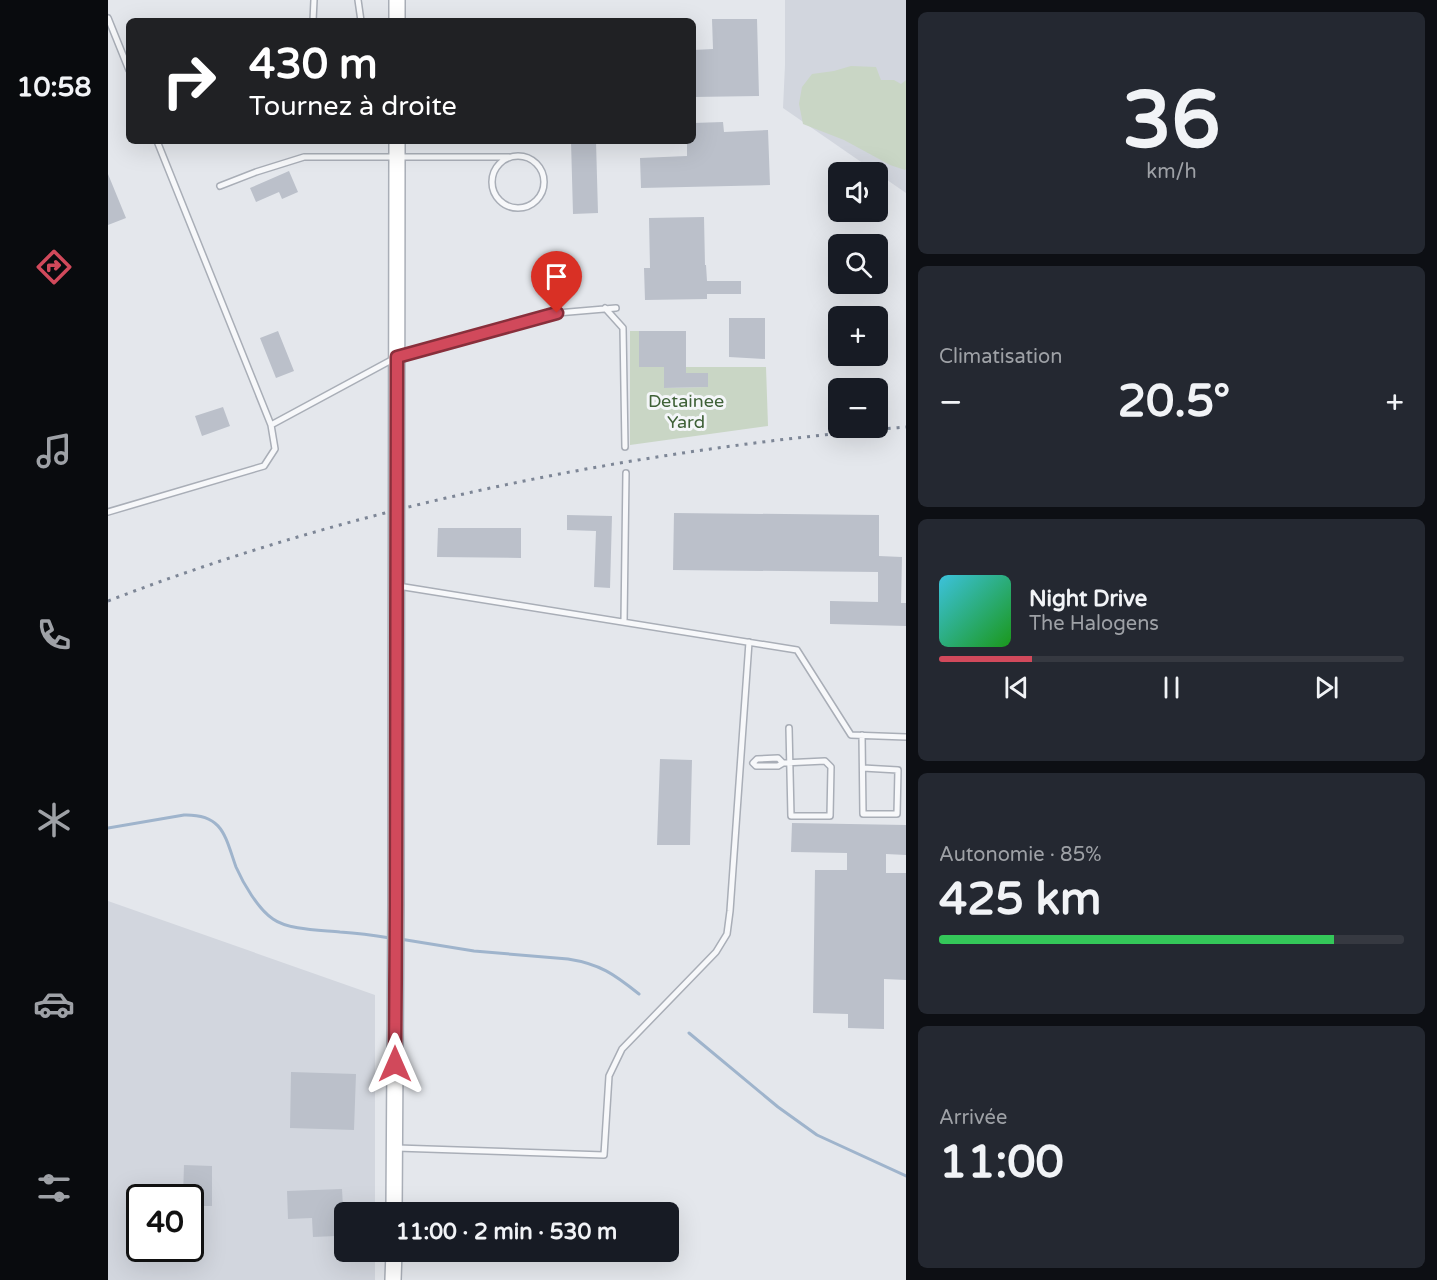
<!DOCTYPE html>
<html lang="fr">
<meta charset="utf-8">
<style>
body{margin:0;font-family:"Varela Round",sans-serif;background:#242831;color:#f1f3f6;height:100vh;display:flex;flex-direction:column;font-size:22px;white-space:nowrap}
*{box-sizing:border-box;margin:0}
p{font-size:20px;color:#9ea1a6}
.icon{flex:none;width:33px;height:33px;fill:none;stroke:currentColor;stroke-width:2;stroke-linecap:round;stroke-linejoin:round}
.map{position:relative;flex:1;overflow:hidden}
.details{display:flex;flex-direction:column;gap:12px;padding:12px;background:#0d0f14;width:531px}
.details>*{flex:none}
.banner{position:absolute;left:18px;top:18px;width:570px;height:126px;border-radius:9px;box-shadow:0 6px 24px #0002;background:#202124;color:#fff;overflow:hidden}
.buttons{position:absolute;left:720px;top:162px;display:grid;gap:12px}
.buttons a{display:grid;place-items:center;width:60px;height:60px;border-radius:9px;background:#171b24;box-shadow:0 6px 24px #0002;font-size:30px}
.speed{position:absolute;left:18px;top:1184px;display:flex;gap:12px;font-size:30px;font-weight:700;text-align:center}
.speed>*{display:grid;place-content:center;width:78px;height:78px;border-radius:50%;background:#171b24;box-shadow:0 6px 24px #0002;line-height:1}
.speed .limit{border:3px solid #111;border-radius:9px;background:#fff;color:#111}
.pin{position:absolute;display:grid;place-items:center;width:51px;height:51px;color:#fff;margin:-62px -26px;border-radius:50% 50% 50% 0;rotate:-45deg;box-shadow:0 0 6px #0007}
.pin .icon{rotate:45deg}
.me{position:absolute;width:66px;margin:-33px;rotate:0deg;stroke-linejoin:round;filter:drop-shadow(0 0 4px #0008)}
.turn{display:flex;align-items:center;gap:21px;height:126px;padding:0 24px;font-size:27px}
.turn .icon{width:78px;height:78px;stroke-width:2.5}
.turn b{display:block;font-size:42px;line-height:51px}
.big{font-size:45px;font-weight:800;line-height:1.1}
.details .widget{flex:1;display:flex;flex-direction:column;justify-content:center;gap:9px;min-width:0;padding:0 21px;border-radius:9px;background:#242831}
.details .dial{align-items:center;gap:0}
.dial b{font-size:78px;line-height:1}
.song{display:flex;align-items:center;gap:18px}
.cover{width:72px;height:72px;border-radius:9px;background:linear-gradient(135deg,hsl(190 70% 55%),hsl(120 70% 35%))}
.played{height:6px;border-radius:3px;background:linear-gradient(90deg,#d1495b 20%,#363941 20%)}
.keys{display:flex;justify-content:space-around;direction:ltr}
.heat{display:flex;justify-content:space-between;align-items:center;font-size:33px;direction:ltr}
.charge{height:9px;border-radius:4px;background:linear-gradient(90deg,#34c759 85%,#363941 0)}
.trip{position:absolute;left:226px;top:1202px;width:345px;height:60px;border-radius:9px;background:#171b24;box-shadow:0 6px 24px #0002;font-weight:800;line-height:60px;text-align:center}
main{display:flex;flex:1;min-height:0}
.dock{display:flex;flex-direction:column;width:108px;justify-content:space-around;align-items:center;background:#090b0e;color:#9ea1a6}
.dock .icon{width:42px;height:42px}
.dock .selected{color:#d1495b}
.dock b{font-size:27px;color:#f1f3f6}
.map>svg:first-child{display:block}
</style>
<main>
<nav class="dock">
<b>10:58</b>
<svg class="icon selected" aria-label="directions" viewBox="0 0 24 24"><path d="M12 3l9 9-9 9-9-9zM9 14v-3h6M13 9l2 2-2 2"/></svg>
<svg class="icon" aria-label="music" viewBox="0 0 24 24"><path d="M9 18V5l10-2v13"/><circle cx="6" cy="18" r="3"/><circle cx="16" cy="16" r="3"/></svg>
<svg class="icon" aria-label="phone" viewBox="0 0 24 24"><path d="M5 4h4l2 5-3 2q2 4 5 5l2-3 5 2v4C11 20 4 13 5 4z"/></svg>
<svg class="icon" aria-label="climate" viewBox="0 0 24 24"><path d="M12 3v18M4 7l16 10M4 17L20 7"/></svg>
<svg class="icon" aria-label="car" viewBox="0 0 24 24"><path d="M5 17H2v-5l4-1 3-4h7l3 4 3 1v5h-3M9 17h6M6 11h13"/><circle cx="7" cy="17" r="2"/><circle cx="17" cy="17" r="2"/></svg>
<svg class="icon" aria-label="filters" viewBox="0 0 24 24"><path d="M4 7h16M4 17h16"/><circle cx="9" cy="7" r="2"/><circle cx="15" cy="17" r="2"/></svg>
</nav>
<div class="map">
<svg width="798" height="1280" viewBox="0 0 798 1280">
<rect width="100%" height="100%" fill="#e4e7ec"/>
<path fill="#d2d6de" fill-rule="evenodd" d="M677,0h121v193l-123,-85 2,-43z
M0,901l267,94v217h-30v39h30v29h-267zM32,1197h50v51h-50z"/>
<path fill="#c9d6c5" d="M743,66l25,1 5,13h13l7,4 5,-4v89l-1,1 -15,-5 -46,-25 -41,-16 -4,-20 3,-17 10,-13 22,-3z
M522,331h9v35l25,1 1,21 43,-1 -1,-14h-38l-1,-6h98l2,59 -138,19z"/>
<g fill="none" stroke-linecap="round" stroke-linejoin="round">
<path stroke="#9fb4cc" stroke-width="3" d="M0,828l76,-13c39,-1 41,21 52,52 7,16 22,42 37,52 15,11 48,11 67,13 17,1 33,3 50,6
M292,939l74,12 94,8c32,5 46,15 71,35
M581,1033l89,74 39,28 89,41"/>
</g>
<path fill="#bbc0ca" d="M604,19h45l2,77 -66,1v-47l20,-1z
M615,122l1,10 44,-2 2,55 -129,3 -1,-30 47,-2v-15h6v-18z
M463,141h25l2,72 -25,1z
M181,171l9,21 -16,7 -3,-7 -23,10 -6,-14z
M0,174l18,44 -18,7z
M596,217l1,48h1l1,16h34v13h-34v5l-62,1 -1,-32h6l-1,-50z
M621,318h36v41l-36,-2z
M170,331l16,40 -18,7 -16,-40z
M531,331h47v42h22v14l-44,1v-21h-25z
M115,407l7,19 -28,10 -7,-20z
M566,513l205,2v41l23,1 -1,46h5v23l-76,-2v-23l48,1v-30l-205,-2z
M459,515l45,1 -2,72 -16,-1 2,-56 -29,-1z
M330,528h83v30l-84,-1z
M552,759l32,1 -2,85h-33z
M684,823l114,2v30l-20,-1v19h20v107l-22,-1v50l-36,-1v-14l-35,-1 2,-143h32v-17l-56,-1z
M183,1072l65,2 -2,56 -64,-2z
M76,1165l28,1v40h-22v-9h-7z
M234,1189l2,37h-9l1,10 -23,1 -1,-19 -24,1 -1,-28z"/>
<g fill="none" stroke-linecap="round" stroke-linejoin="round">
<defs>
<path id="lane" d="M250,0l3,21
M0,18l21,52
M205,21l1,-21
M384 182a26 26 0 1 1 52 0a26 26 0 1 1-52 0Z
M112,186l36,-14 48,-15h205
M497,308l18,20 2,119
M163,425l126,-68 160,-44 59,-5
M0,512l156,-46 11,-17 -4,-24 -114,-284
M290,586l399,64 54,85 55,2
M516,622l2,-149
M754,735l1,79h34l1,-44 -35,-2
M670,758l5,5 -5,3h-22l-3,-3 4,-4z
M675,763l42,-2 6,6 -1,49h-39l-2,-88
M289,1148l207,7 5,-79 13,-27 94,-97 11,-18 3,-23 19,-269"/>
<path id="secondary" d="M289,21v-21
M286,1212l2,-308 1,-763
M285,1280l1,-29"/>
</defs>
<use href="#lane" stroke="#a9aeb7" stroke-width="8"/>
<use href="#secondary" stroke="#a9aeb7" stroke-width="18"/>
<use href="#lane" stroke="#f7f8fa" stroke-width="5"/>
<use href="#secondary" stroke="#fff" stroke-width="15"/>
<path stroke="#7d8696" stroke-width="3" stroke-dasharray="3 6" stroke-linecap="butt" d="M0,601c255,-98 526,-151 798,-174"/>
</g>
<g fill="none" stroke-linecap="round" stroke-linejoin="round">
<defs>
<path id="route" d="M287,1064l1,-160 1,-547 160,-44"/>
</defs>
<use href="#route" stroke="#882f3b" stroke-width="15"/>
<use href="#route" stroke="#d1495b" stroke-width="10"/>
</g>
<g text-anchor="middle" stroke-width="6" stroke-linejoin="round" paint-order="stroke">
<g font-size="18" fill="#3f6138" stroke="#f4f6f9">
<text x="578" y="407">Detainee<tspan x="578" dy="21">Yard</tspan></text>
</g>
</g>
</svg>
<div class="buttons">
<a><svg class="icon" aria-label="sound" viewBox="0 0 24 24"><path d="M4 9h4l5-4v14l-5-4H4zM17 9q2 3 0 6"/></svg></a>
<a><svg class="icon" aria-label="search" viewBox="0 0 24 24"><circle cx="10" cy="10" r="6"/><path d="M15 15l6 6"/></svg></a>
<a>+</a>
<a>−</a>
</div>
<div class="speed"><div class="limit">40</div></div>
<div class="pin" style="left:449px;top:313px;background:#d93025"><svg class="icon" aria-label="arrive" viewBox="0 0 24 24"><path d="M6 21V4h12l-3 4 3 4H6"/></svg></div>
<svg class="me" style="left:287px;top:1064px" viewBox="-20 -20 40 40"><path d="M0-17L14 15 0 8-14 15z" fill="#d1495b" stroke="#fff" stroke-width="4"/></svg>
<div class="trip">11:00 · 2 min · 530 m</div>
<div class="banner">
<div class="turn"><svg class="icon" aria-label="right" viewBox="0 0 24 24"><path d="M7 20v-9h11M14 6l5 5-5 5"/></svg><div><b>430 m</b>Tournez à droite</div></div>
</div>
</div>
<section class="details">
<div class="widget dial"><b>36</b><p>km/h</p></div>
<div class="widget"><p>Climatisation</p>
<div class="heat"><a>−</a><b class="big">20.5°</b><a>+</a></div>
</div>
<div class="widget">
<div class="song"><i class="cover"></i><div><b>Night Drive</b><p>The Halogens</p></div></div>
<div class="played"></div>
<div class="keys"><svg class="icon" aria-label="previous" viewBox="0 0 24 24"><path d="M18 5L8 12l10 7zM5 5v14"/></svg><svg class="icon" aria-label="pause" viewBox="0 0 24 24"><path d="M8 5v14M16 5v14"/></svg><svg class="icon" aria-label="next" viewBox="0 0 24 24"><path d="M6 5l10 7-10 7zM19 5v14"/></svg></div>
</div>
<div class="widget"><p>Autonomie · 85%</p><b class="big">425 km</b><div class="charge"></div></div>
<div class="widget"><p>Arrivée</p><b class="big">11:00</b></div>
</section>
</main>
